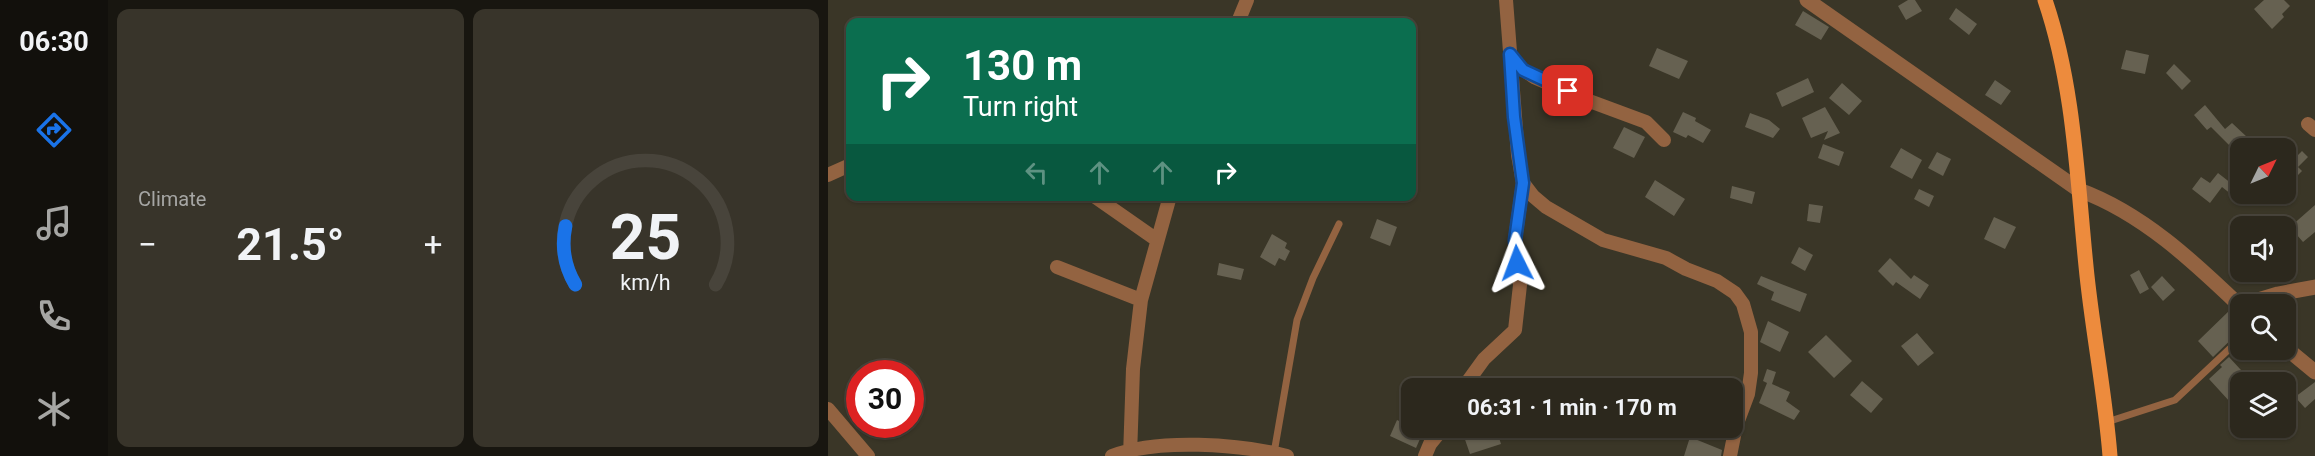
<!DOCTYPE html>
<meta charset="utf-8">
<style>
body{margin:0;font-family:Roboto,sans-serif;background:#38342a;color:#f1f3f6;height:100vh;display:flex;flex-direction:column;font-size:22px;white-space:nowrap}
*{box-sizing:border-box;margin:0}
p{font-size:20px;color:#a6a6a4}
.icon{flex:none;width:33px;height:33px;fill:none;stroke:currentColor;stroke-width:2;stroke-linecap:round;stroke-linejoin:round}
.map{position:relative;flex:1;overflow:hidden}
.sheet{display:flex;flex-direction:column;gap:9px;padding:9px;background:#181610;width:720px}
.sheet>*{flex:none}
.banner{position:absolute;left:18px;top:18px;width:570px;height:183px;border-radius:12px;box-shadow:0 2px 4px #0004,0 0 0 2px #48443b;background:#0b6e4f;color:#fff;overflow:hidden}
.needle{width:39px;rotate:47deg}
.controls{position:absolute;left:1402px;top:138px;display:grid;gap:12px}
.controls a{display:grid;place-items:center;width:66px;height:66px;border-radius:12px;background:#2c281d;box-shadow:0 2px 4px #0004,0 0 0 2px #48443b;font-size:30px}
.speed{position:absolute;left:18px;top:360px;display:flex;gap:12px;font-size:30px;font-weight:700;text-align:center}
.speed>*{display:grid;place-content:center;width:78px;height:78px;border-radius:50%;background:#2c281d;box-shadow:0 2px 4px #0004,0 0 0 2px #48443b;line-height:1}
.speed .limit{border:9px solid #d22;background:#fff;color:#111}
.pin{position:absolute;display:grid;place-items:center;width:51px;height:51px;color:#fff;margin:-26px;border-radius:12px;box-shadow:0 3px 9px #0006}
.me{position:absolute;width:66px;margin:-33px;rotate:357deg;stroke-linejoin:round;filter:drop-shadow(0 0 4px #0008)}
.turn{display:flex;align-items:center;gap:21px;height:126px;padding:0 18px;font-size:27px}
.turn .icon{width:78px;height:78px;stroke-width:2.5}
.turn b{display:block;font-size:42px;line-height:51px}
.lanes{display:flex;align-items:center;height:57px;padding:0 18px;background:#0003;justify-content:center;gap:30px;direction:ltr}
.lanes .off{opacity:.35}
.big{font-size:45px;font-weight:700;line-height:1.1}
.sheet .tile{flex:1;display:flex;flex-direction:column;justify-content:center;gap:9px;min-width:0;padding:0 21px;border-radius:12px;background:#38342a}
.sheet .dial{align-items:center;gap:0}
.dial svg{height:156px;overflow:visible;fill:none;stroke:#48443b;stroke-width:7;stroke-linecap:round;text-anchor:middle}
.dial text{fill:#f1f3f6;stroke:none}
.heat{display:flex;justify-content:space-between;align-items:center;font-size:33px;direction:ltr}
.sheet .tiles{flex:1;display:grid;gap:9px;grid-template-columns:repeat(2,1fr)}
.trip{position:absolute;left:573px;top:378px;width:342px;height:60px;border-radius:12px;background:#2c281d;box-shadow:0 2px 4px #0004,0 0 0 2px #48443b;font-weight:700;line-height:60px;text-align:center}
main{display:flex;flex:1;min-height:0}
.tabs{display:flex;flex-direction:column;width:108px;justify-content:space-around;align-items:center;background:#12100c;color:#a6a6a4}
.tabs .icon{width:42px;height:42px}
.tabs .on{color:#1a73e8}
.tabs b{font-size:27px;color:#f1f3f6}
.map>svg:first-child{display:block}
</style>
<main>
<nav class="tabs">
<b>06:30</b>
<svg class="icon on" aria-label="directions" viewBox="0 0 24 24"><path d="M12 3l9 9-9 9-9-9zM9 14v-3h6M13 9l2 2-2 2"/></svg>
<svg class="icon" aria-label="music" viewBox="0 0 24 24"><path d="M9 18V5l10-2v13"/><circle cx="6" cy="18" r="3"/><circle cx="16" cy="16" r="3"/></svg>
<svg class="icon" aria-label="phone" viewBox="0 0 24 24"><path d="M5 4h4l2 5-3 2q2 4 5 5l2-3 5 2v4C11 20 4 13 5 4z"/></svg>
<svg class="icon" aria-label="climate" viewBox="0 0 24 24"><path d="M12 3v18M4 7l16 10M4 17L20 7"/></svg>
</nav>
<section class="sheet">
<div class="tiles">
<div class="tile"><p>Climate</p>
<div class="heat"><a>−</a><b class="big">21.5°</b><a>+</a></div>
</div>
<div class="tile dial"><svg viewBox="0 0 100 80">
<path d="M14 69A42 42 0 1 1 86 69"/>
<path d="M14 69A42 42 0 0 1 9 39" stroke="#1a73e8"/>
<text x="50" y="56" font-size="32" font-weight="700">25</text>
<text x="50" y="72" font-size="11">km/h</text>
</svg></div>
</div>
</section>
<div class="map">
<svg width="1487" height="456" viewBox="0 0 1487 456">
<rect width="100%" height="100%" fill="#3a3627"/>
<path fill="#666151" d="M1080,0h7l7,11 -16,9 -8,-14z
M1436,0h20l6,6 -8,8 2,3 -12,12 -18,-20z
M1128,8l21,16 -8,11 -20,-16z
M975,11l26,16 -8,13 -26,-15z
M829,48l31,13 -9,18 -30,-13z
M1298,50l23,5 -4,19 -24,-5z
M1346,64l17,17 -9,9 -16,-17z
M980,78l6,14 -32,15 -6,-14z
M1167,80l16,11 -10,14 -16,-10z
M1014,83l20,18 -13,14 -20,-17z
M1377,105l20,24 7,-6 15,14 -12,14 -24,-24 -4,3 -13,-15z
M997,107l15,26 -16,7 4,-9 -17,7 -9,-20z
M855,112l13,6 -1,3 16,9 -8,13 -15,-8 -2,3 -13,-6z
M922,113l19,7 11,9 -7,9 -28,-11z
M796,127l21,10 -11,21 -21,-10z
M995,144l21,8 -5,14 -21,-8z
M1073,148l21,12 -10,19 -22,-12z
M1474,151l6,6 -10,10 4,4 -16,16v-31l6,5z
M1109,152l14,7 -8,17 -15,-8z
M1390,173l23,18v3l5,1 -5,7 -19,-15 -12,16 -18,-14 9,-12 9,6z
M827,180l30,19 -11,17 -29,-19z
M904,186l23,6 -3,12 -22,-6z
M1091,189l15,7 -5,11 -15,-8z
M981,204l14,2 -3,17 -13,-2z
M1487,205v27l-12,10 -13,-15z
M1166,217l22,10 -11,22 -21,-10z
M549,219l20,8 -7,19 -20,-8z
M444,234l15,9 -2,5 5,3 -5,10 -6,-3 -4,8 -15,-9z
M971,247l14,8 -8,16 -14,-8z
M1062,258l21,21 3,-4 15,10 -9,14 -24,-17 -3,4 -15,-15z
M391,263l25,6 -3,11 -24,-5z
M1311,270l10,19 -9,5 -10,-19z
M933,276l46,18 -7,18 -29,-12 3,-8 -17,-8z
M1334,276l13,14 -12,11 -12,-14z
M1402,310l11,6v14l-28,27 -15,-16z
M940,321l21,11 -9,20 -20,-10z
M1089,333l17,20 -16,13 -17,-20z
M998,335l26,26 -18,17 -26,-26z
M1401,357l23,25h-11v32l-32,-35 13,-12 -2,-2z
M939,369l9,3 -4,12 18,8 -4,9 14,10 -6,9 -35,-17 8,-20 -4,-2z
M1034,381l21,18 -12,14 -21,-18z
M1487,382v17l-10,9 -10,-11z
M569,420l26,12 -7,16 -26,-12z
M633,428h35l5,16 -31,10z
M862,437l32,13 -1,6h-37z"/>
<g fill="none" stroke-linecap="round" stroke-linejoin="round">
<path stroke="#936341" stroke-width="7" d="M1279,422l68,-22 66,-62
M446,453l23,-133 16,-42 26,-54"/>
<path stroke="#936341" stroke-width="14" d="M678,0l12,155 5,28 10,13 13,11 57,33 63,18 20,11 31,12 18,12 8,11 8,28v41l-3,21 -12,32 -6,30
M410,22l9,-22
M682,55l8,11 16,11 50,22 62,23 18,18
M1480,124l7,6
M0,175l22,-10
M266,196l63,44
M229,267l84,33
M635,388l21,-29 31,-29 5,-45 -5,-45 8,-57
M0,409l40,47
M284,456c45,-18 128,-12 175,0
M302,456l3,-87 8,-69 29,-104
M597,456l5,-12 13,-16"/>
<path stroke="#936341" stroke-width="15" d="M979,0l272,190c63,23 114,71 162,117
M1417,304l33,-10 37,-7
M1458,348l29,24"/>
<path stroke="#ed8b3d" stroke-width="15" d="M1217,0c29,85 32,177 41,266 6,63 19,126 24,190"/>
</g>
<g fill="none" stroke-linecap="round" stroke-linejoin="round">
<defs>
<path id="route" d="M689,263l-2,-23 8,-57 -9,-66 -4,-63 13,16 45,21"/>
</defs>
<use href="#route" stroke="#114b97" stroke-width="15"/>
<use href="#route" stroke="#1a73e8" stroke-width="10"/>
</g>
</svg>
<div class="controls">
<a><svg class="needle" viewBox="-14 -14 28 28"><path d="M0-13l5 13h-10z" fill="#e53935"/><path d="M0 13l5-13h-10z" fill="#a6a6a4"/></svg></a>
<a><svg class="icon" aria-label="sound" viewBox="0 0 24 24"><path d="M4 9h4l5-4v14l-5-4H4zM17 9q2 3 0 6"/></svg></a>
<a><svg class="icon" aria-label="search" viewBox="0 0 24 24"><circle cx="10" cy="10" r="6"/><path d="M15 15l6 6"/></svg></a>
<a><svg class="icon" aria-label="layers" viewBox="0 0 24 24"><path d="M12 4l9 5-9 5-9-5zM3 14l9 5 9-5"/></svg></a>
</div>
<div class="speed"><div class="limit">30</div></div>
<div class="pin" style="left:740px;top:91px;background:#d93025"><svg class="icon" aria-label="arrive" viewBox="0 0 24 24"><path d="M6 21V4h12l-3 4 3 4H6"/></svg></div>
<svg class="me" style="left:689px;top:263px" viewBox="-20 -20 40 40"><path d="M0-17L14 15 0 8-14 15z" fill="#1a73e8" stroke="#fff" stroke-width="4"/></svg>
<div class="trip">06:31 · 1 min · 170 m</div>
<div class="banner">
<div class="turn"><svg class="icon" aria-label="right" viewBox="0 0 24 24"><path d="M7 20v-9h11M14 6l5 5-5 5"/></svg><div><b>130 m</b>Turn right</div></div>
<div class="lanes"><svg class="icon off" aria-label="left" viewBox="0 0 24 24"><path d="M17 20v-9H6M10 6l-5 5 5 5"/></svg><svg class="icon off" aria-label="ahead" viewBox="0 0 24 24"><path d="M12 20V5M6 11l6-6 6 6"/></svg><svg class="icon off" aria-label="ahead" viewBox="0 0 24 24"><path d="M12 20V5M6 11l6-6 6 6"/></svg><svg class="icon" aria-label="right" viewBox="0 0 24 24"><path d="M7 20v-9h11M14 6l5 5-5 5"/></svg></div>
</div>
</div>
</main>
